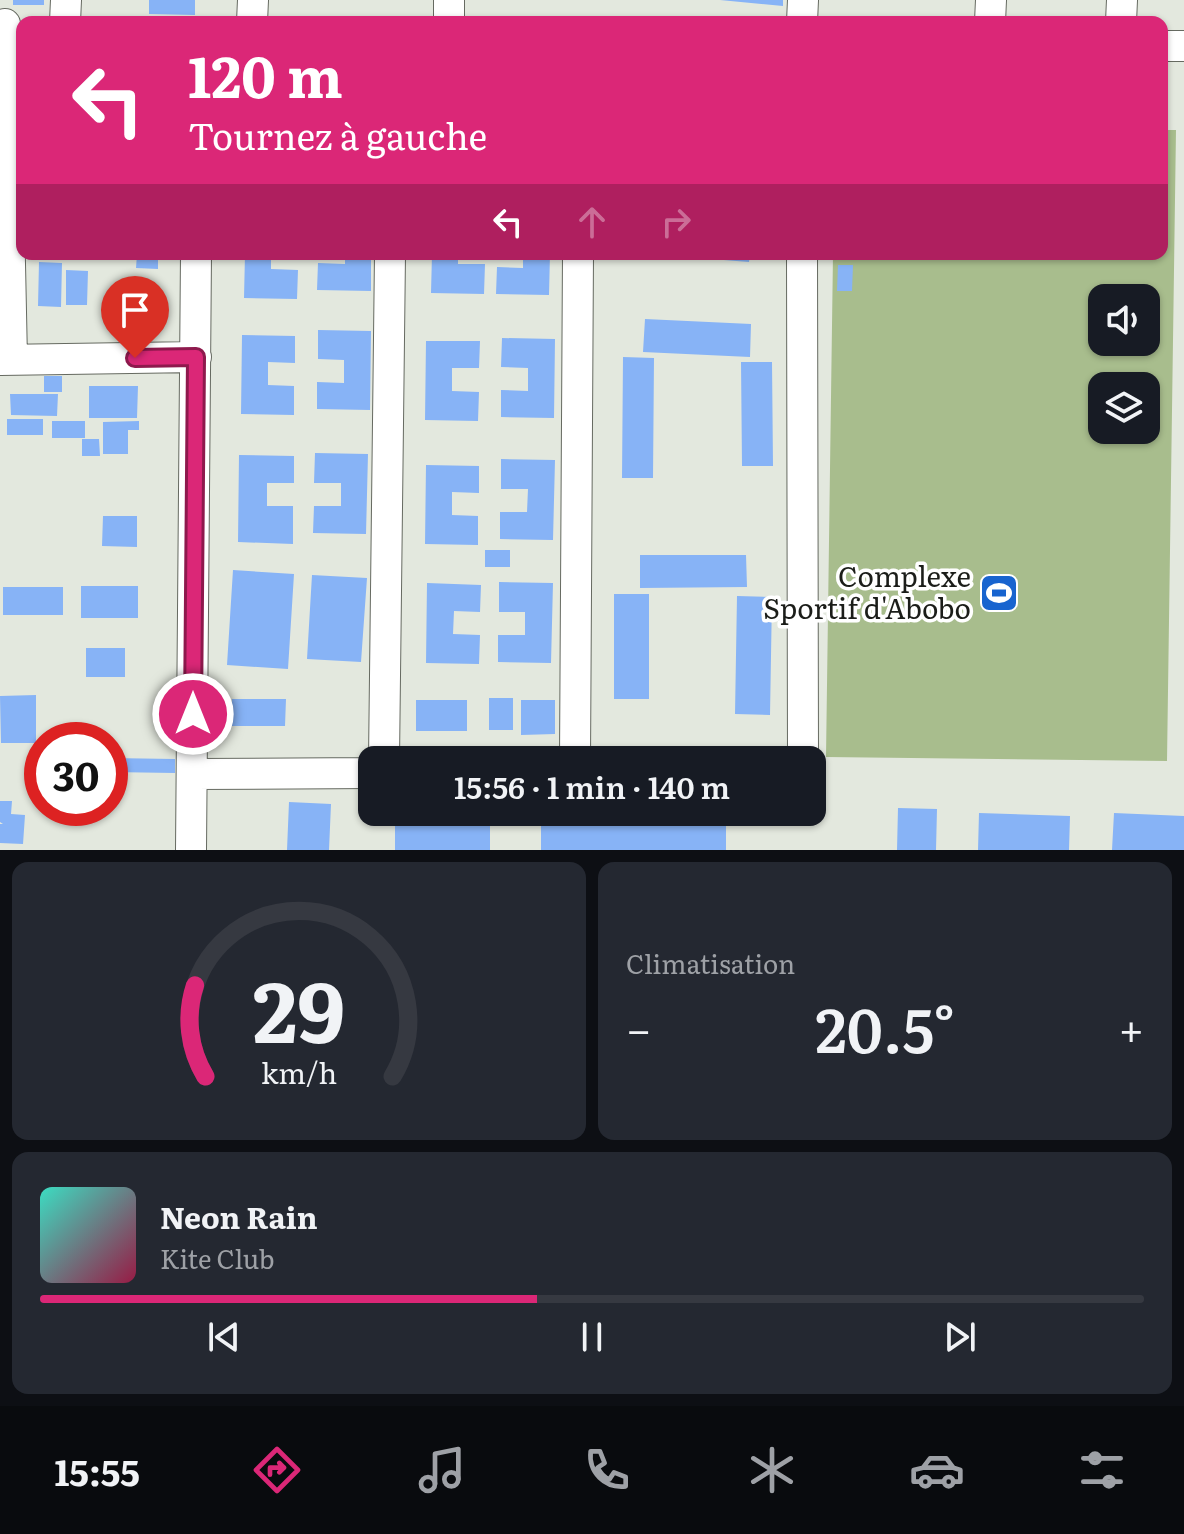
<!DOCTYPE html>
<html lang="fr">
<meta charset="utf-8">
<style>
body{margin:0;font-family:Literata,serif;background:#242831;color:#f1f3f6;height:100vh;display:flex;flex-direction:column;font-size:30px;white-space:nowrap}
*{box-sizing:border-box;margin:0}
p{font-size:26px;color:#9ea1a6}
.icon{flex:none;width:44px;height:44px;fill:none;stroke:currentColor;stroke-width:2;stroke-linecap:round;stroke-linejoin:round}
.map{position:relative;height:850px;overflow:hidden}
.details{display:flex;flex-direction:column;gap:12px;padding:12px;background:#0d0f14;flex:1}
.details>*{flex:none}
.hud{position:absolute;left:16px;top:16px;width:1152px;height:244px;border-radius:16px;box-shadow:0 2px 6px #0004;background:#db2777;color:#fff;overflow:hidden}
.tools{position:absolute;left:1088px;top:284px;display:grid;gap:16px}
.tools a{display:grid;place-items:center;width:72px;height:72px;border-radius:16px;background:#171b24;box-shadow:0 2px 6px #0004;font-size:40px}
.speed{position:absolute;left:24px;top:722px;display:flex;gap:16px;font-size:40px;font-weight:700;text-align:center}
.speed>*{display:grid;place-content:center;width:104px;height:104px;border-radius:50%;background:#171b24;box-shadow:0 2px 6px #0004;line-height:1}
.speed .limit{border:12px solid #d22;background:#fff;color:#111}
.pin{position:absolute;display:grid;place-items:center;width:68px;height:68px;color:#fff;margin:-82px -34px;border-radius:50% 50% 50% 0;rotate:-45deg;box-shadow:0 0 8px #0007}
.pin .icon{rotate:45deg}
.me{position:absolute;width:88px;margin:-44px;rotate:0deg;stroke-linejoin:round;filter:drop-shadow(0 0 6px #0008)}
.turn{display:flex;align-items:center;gap:28px;height:168px;padding:0 40px;font-size:36px}
.turn .icon{width:104px;height:104px;stroke-width:2.5}
.turn b{display:block;font-size:56px;line-height:68px}
.lanes{display:flex;align-items:center;height:76px;padding:0 40px;background:#0003;justify-content:center;gap:40px;direction:ltr}
.lanes .off{opacity:.35}
.big{font-size:60px;font-weight:600;line-height:1.1}
.details .widget{flex:1;display:flex;flex-direction:column;justify-content:center;gap:12px;min-width:0;padding:0 28px;border-radius:16px;background:#242831}
.details .dial{align-items:center;gap:0}
.dial svg{height:208px;overflow:visible;fill:none;stroke:#363941;stroke-width:7;stroke-linecap:round;text-anchor:middle}
.dial text{fill:#f1f3f6;stroke:none}
.song{display:flex;align-items:center;gap:24px}
.cover{width:96px;height:96px;border-radius:12px;background:linear-gradient(135deg,hsl(170 70% 55%),hsl(340 70% 35%))}
.played{height:8px;border-radius:4px;background:linear-gradient(90deg,#db2777 45%,#363941 45%)}
.keys{display:flex;justify-content:space-around;direction:ltr}
.heat{display:flex;justify-content:space-between;align-items:center;font-size:44px;direction:ltr}
.details .tiles{flex:1;display:grid;gap:12px;grid-template-columns:1fr 1fr}
.widget:last-child{grid-column:span 2}
.trip{position:absolute;left:358px;top:746px;width:468px;height:80px;border-radius:16px;background:#171b24;box-shadow:0 2px 6px #0004;font-weight:600;line-height:80px;text-align:center}
.tab-bar{display:flex;height:128px;justify-content:space-around;align-items:center;background:#090b0e;color:#9ea1a6}
.tab-bar .icon{width:56px;height:56px}
.tab-bar .selected{color:#db2777}
.tab-bar b{font-size:36px;color:#f1f3f6}
.map>svg:first-child{display:block}
</style>
<div class="map">
<svg width="1184" height="850" viewBox="0 0 1184 850">
<rect width="100%" height="100%" fill="#e3e8de"/>
<path fill="#a8bd8d" fill-rule="evenodd" d="M1162,130h14l-9,631 -341,-4 7,-503h329zM1102,298h44v44h-44zM1102,386h44v44h-44z"/>
<path fill="#87b3f6" d="M13,0h31v5h-31z
M149,0h46v15l-46,-1z
M720,0h63v6z
M137,254h21v15l-22,-1z
M245,254h26v15l27,1 -1,29 -53,-1z
M345,254h26v37l-54,-1 1,-27 27,1z
M432,254h26v10h27l-1,30 -53,-1z
M523,254h27l-1,41 -53,-1 1,-27 26,1z
M648,254h102l-1,8z
M39,262l23,1 -1,44 -23,-1z
M838,265h15l-1,26h-15z
M66,270l22,1 -1,34h-21z
M645,319l106,5 -1,33 -107,-5z
M318,330l53,1 -1,79 -53,-1v-27l27,1v-23l-26,-1z
M242,335l53,1v27l-27,-1v23l26,1v29l-53,-1z
M502,338l53,1 -1,79 -53,-1v-27l27,1v-23l-27,-1z
M426,341h54l-1,27h-27v23l27,1 -1,29 -53,-1z
M623,357l31,1 -1,120h-31z
M741,362h31l1,104h-31z
M44,376h18v16h-18z
M89,386h49l-1,32h-48z
M10,394h48l-1,22 -46,-1z
M7,419h36v16h-36z
M52,421h33v17h-33z
M139,421v9h-11v24h-25v-32z
M82,439h17l1,17h-18z
M315,453l53,1 -2,80 -53,-1 1,-27h27v-23h-27z
M239,455l55,1v27h-27v23h26v38l-55,-2z
M501,459l54,1 -2,80 -53,-1v-27h27l1,-23h-27z
M426,465l53,1v27l-27,-1v23l26,1v29l-53,-1z
M103,516h34v31l-35,-1z
M485,550h25v17h-25z
M640,555h106l1,32 -107,1z
M233,570l61,4 -6,95 -61,-4z
M312,575l55,3 -6,84 -54,-3z
M499,582l54,1 -2,80 -53,-1v-27h27v-23h-26z
M427,583l54,2 -1,27 -26,-1 -1,23 27,1 -1,29 -53,-1z
M81,586h57v32h-57z
M3,587h60v28h-60z
M614,594h35v105h-35z
M737,596l35,1 -2,118 -35,-1z
M86,648h39v29h-39z
M36,695v48h-35l-1,-47z
M489,698h24v32h-24z
M232,699h54l-1,27h-53z
M416,700h51v31h-51z
M521,700h34v34l-34,1z
M110,758l65,1v14l-65,-1z
M0,801h12l-1,13 14,1 -2,29 -23,-1v-19h3l-3,-2z
M289,802l42,2 -2,46h-42z
M65,808h14l-1,12 -14,-1z
M898,808l39,1 -1,41h-39z
M395,812h95v38h-95z
M541,812h185v38h-185z
M979,813l91,3 -1,34h-91z
M1114,813l70,3v34h-72z"/>
<g fill="none" stroke-linecap="round" stroke-linejoin="round">
<defs>
<path id="minor" d="M65,22l1,-22
M252,22l1,-22
M449,22v-22
M802,22l1,-22
M990,22l1,-22
M1121,22l1,-22
M5,24l7,336
M1162,46h22
M802,254l1,506
M0,360l196,-3
M384,760l6,-506
M575,760l3,-506
M193,774l179,-1
M191,850l5,-596"/>
</defs>
<use href="#minor" stroke="#666a61" stroke-width="32"/>
<use href="#minor" stroke="#fff" stroke-width="30"/>
</g>
<g fill="none" stroke-linecap="round" stroke-linejoin="round">
<defs>
<path id="route" d="M135,358l61,-1 -3,357"/>
</defs>
<use href="#route" stroke="#8e194d" stroke-width="20"/>
<use href="#route" stroke="#db2777" stroke-width="14"/>
</g>
<defs>
<symbol id="stadium-square" viewBox="-11 -11 22 22"><rect x="-9" y="-9" width="18" height="18" rx="4" fill="#1864cf" stroke="#fff"/><path d="M0-5a6.5 5 0 1 0 0 10a6.5 5 0 1 0 0-10ZM-3.5-1.8h7v3.6h-7Z" fill="#fff"/></symbol>
</defs>
<g fill-rule="evenodd">
<use href="#stadium-square" x="977" y="571" width="44" height="44"/>
</g>
<g text-anchor="middle" stroke-width="7" stroke-linejoin="round" paint-order="stroke">
<g font-size="28" fill="#1b1d19" stroke="#fff" text-anchor="end">
<text x="971" y="587">Complexe<tspan x="971" dy="32">Sportif d'Abobo</tspan></text>
</g>
</g>
</svg>
<div class="tools">
<a><svg class="icon" aria-label="sound" viewBox="0 0 24 24"><path d="M4 9h4l5-4v14l-5-4H4zM17 9q2 3 0 6"/></svg></a>
<a><svg class="icon" aria-label="layers" viewBox="0 0 24 24"><path d="M12 4l9 5-9 5-9-5zM3 14l9 5 9-5"/></svg></a>
</div>
<div class="speed"><div class="limit">30</div></div>
<div class="pin" style="left:135px;top:358px;background:#d93025"><svg class="icon" aria-label="arrive" viewBox="0 0 24 24"><path d="M6 21V4h12l-3 4 3 4H6"/></svg></div>
<svg class="me" style="left:193px;top:714px" viewBox="-20 -20 40 40"><circle r="17" fill="#db2777" stroke="#fff" stroke-width="3"/><path d="M0-11L8 9 0 5-8 9z" fill="#fff"/></svg>
<div class="trip">15:56 · 1 min · 140 m</div>
<div class="hud">
<div class="turn"><svg class="icon" aria-label="left" viewBox="0 0 24 24"><path d="M17 20v-9H6M10 6l-5 5 5 5"/></svg><div><b>120 m</b>Tournez à gauche</div></div>
<div class="lanes"><svg class="icon" aria-label="left" viewBox="0 0 24 24"><path d="M17 20v-9H6M10 6l-5 5 5 5"/></svg><svg class="icon off" aria-label="ahead" viewBox="0 0 24 24"><path d="M12 20V5M6 11l6-6 6 6"/></svg><svg class="icon off" aria-label="right" viewBox="0 0 24 24"><path d="M7 20v-9h11M14 6l5 5-5 5"/></svg></div>
</div>
</div>
<section class="details">
<div class="tiles">
<div class="widget dial"><svg viewBox="0 0 100 80">
<path d="M14 69A42 42 0 1 1 86 69"/>
<path d="M14 69A42 42 0 0 1 10 34" stroke="#db2777"/>
<text x="50" y="56" font-size="32" font-weight="700">29</text>
<text x="50" y="72" font-size="11">km/h</text>
</svg></div>
<div class="widget"><p>Climatisation</p>
<div class="heat"><a>−</a><b class="big">20.5°</b><a>+</a></div>
</div>
<div class="widget">
<div class="song"><i class="cover"></i><div><b>Neon Rain</b><p>Kite Club</p></div></div>
<div class="played"></div>
<div class="keys"><svg class="icon" aria-label="previous" viewBox="0 0 24 24"><path d="M18 5L8 12l10 7zM5 5v14"/></svg><svg class="icon" aria-label="pause" viewBox="0 0 24 24"><path d="M8 5v14M16 5v14"/></svg><svg class="icon" aria-label="next" viewBox="0 0 24 24"><path d="M6 5l10 7-10 7zM19 5v14"/></svg></div>
</div>
</div>
</section>
<nav class="tab-bar">
<b>15:55</b>
<svg class="icon selected" aria-label="directions" viewBox="0 0 24 24"><path d="M12 3l9 9-9 9-9-9zM9 14v-3h6M13 9l2 2-2 2"/></svg>
<svg class="icon" aria-label="music" viewBox="0 0 24 24"><path d="M9 18V5l10-2v13"/><circle cx="6" cy="18" r="3"/><circle cx="16" cy="16" r="3"/></svg>
<svg class="icon" aria-label="phone" viewBox="0 0 24 24"><path d="M5 4h4l2 5-3 2q2 4 5 5l2-3 5 2v4C11 20 4 13 5 4z"/></svg>
<svg class="icon" aria-label="climate" viewBox="0 0 24 24"><path d="M12 3v18M4 7l16 10M4 17L20 7"/></svg>
<svg class="icon" aria-label="car" viewBox="0 0 24 24"><path d="M5 17H2v-5l4-1 3-4h7l3 4 3 1v5h-3M9 17h6M6 11h13"/><circle cx="7" cy="17" r="2"/><circle cx="17" cy="17" r="2"/></svg>
<svg class="icon" aria-label="filters" viewBox="0 0 24 24"><path d="M4 7h16M4 17h16"/><circle cx="9" cy="7" r="2"/><circle cx="15" cy="17" r="2"/></svg>
</nav>
